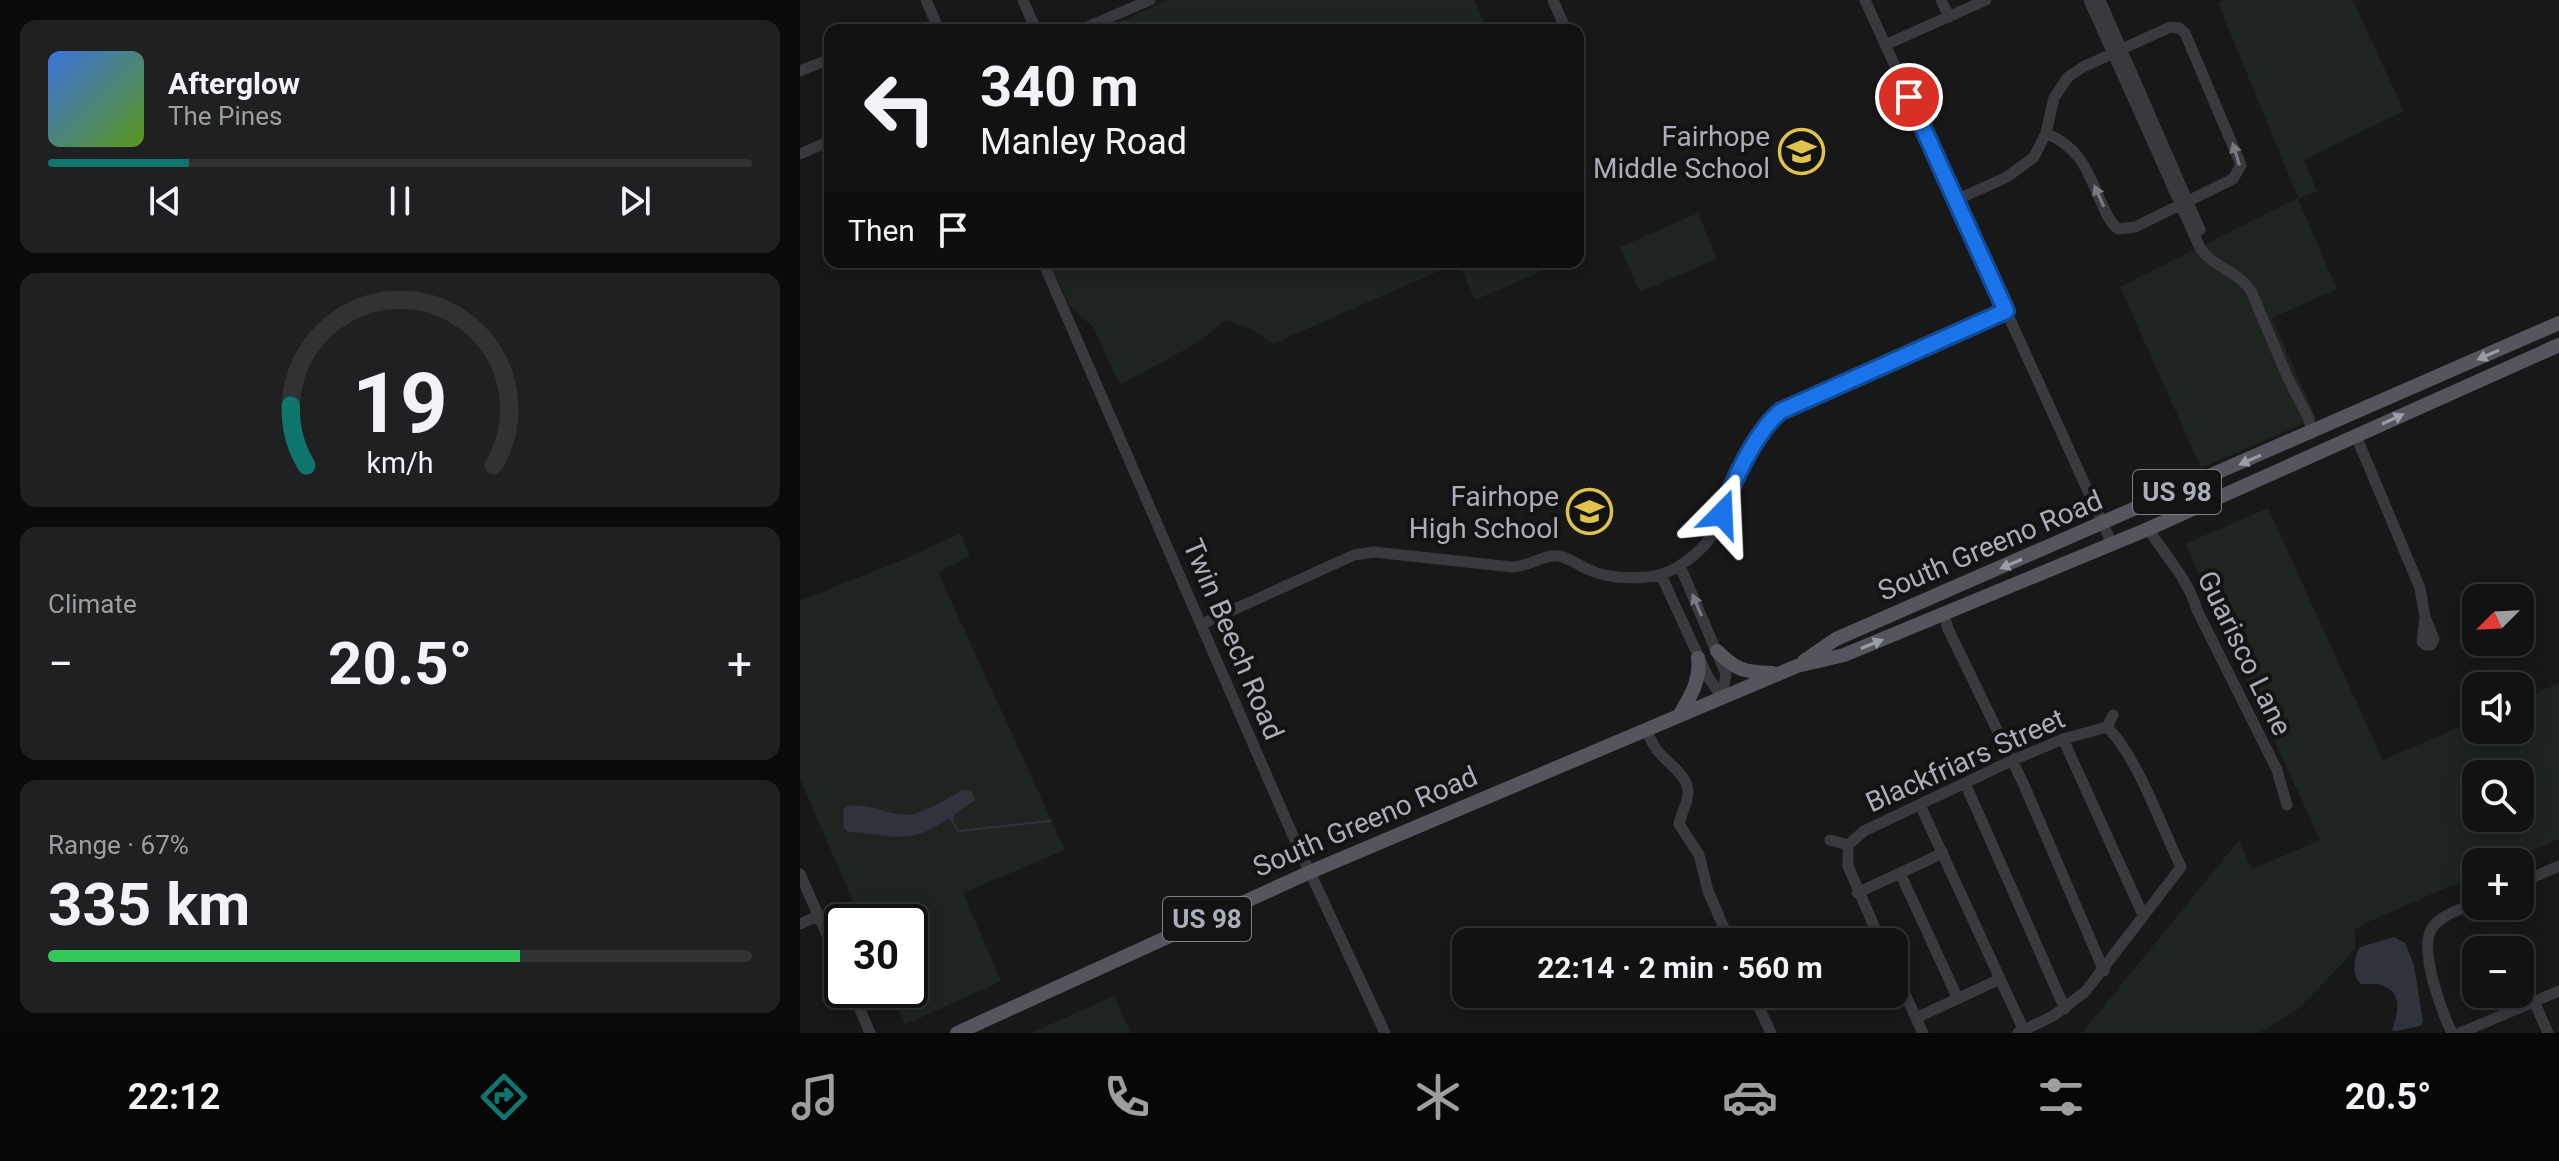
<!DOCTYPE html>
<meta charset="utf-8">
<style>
body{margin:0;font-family:Roboto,sans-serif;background:#1f2021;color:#f1f3f6;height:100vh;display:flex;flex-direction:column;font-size:30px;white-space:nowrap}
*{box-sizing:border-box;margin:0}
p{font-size:26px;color:#9c9ea0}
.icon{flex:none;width:44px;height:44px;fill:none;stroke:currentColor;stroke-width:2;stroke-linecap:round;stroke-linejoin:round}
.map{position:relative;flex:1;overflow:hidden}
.panel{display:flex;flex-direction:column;gap:20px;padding:20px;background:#0a0a0a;width:800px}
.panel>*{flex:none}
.banner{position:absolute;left:24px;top:24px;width:760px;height:244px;border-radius:16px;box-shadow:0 4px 20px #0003,0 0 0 2px #313233;background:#121213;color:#f1f3f6;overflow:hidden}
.needle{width:52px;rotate:246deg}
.buttons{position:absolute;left:1662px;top:584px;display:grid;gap:16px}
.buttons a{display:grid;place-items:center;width:72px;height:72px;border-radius:16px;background:#121213;box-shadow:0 4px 20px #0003,0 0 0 2px #313233;font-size:40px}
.speed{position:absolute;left:24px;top:904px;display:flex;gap:16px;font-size:40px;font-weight:700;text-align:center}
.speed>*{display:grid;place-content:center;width:104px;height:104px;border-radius:50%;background:#121213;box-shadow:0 4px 20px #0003,0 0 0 2px #313233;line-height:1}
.speed .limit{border:4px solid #111;border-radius:12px;background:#fff;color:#111}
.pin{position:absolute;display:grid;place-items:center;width:68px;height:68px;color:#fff;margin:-34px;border:4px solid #fff;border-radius:50%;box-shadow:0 2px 8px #0007}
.me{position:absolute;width:88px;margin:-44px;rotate:21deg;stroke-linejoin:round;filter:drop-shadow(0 0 6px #0008)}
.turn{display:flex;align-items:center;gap:28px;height:168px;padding:0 24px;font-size:36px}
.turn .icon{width:104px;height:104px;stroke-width:2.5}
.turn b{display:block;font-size:56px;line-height:68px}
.then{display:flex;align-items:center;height:76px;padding:0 24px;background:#0003;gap:16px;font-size:30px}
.big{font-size:60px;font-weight:700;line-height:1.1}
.panel .widget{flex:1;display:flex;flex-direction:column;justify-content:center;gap:12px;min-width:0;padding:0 28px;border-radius:16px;background:#1f2021}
.panel .dial{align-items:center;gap:0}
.dial svg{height:208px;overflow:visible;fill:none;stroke:#313233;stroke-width:7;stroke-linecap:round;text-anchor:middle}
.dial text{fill:#f1f3f6;stroke:none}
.song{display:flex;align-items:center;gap:24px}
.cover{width:96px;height:96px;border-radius:12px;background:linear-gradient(135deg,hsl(220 70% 55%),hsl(90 70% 35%))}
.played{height:8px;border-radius:4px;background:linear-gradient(90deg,#0f766e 20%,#313233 20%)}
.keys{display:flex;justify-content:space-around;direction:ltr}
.heat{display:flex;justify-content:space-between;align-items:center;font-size:44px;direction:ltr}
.charge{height:12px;border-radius:6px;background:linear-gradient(90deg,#34c759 67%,#313233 0)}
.trip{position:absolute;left:652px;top:928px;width:456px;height:80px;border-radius:16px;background:#121213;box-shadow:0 4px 20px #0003,0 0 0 2px #313233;font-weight:700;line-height:80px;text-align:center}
.tabs{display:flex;height:128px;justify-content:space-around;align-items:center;background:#070708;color:#9c9ea0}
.tabs .icon{width:56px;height:56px}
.tabs .selected{color:#0f766e}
.tabs b{font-size:36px;color:#f1f3f6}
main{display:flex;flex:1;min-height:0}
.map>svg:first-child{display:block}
</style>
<main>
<section class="panel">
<div class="widget">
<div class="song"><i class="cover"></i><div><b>Afterglow</b><p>The Pines</p></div></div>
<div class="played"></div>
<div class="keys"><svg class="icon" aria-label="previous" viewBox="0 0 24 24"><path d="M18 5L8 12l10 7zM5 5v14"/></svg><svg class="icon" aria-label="pause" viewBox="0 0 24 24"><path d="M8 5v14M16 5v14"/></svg><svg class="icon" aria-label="next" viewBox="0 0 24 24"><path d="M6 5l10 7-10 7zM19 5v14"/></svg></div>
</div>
<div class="widget dial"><svg viewBox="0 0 100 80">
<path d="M14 69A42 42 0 1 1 86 69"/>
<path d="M14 69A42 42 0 0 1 8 46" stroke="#0f766e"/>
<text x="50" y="56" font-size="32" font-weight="700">19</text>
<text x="50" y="72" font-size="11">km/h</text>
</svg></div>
<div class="widget"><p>Climate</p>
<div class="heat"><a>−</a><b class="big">20.5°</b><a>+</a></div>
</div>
<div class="widget"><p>Range · 67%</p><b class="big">335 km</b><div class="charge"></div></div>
</section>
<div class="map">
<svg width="1759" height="1033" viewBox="0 0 1759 1033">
<rect width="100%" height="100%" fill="#181819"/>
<path fill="#1e2420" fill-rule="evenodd" d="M368,0h306l13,30h-386z
M1424,0h129l51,111 -100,49 13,31 -19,8 39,90 -65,29 44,100 -115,50 -81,-181 178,-89 -80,-195z
M898,213l19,46 -77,33 -20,-45z
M250,262h397l1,5 -175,77 -21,-15 -26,-9 -29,23 -77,42 -27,-58 -23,-20z
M658,262h105l-88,38z
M1468,508l115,252 93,-40v10h44v-30l39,-17v156l-54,23h-29v13l-115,50 -6,6 1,15 -10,14 -48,49 -39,24h-177l157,-193 13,29 68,-29 -135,-296zM1676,774h44v44h-44z
M160,533l10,23 -32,16 127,278 -102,43 38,88 -96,44 -15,-35h20v-68h-48l-62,-143v-178l121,-49z
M314,996l17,37h-100z"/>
<path fill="#2f343c" d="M162,790l10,1 3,9 -21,15v4l-4,2 -2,-2c-9,5 -18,12 -29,15 -22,7 -48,-2 -71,-2l-4,-4 -1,-18 3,-4c23,-4 42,10 64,9 7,0 46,-20 52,-25z
M1594,937l11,6 9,22 9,57 -3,4 -24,5h-4c5,-17 13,-38 -11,-46 -6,-2 -13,0 -20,-1 -10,-9 -7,-26 -1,-37z"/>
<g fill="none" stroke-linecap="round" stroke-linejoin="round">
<path stroke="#2f343c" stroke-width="2" d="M152,820l6,11 92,-10"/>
<path stroke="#39393e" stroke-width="11" d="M126,0l13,30
M223,0l13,30
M753,0l13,30
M1065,0l247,544
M1141,0l8,17
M1289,0l111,248c15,21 38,23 51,43l37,87 21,41 3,14
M1300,0l100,230
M280,30l70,-30
M1085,45l101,-45
M0,71l30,-12
M0,154l30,-13
M1156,200l51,-23 27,-20 12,-24 8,-35 14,-21 15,-10 87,-40 9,1 6,5 56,132 -8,14 -98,48 -17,2c-9,-7 -12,-17 -17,-27 -15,-34 -20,-53 -55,-69
M243,262l251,576 91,195
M1556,436l64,152 5,29
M1348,529c18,27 40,50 49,81l80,160 10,35
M880,566l46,108 -4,23
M861,575l47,102 14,20
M1144,614l4,15 76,156 80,186
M1625,617l9,22 -3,6h-5l-4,-3z
M402,624l152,-69 20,-3 138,15c16,0 32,-13 47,-11 11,2 19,9 28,13 19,9 40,10 61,8 26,-2 55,-25 68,-48 7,-13 9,-28 14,-41 9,-21 34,-63 51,-77l225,-100
M1307,727l6,-12
M846,730c3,5 5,12 9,17 9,15 34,27 33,46 0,10 -7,20 -9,31l20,31 9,36 22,51
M1263,739l80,176
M1165,783l100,226
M1120,805l105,228
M1030,840l18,5
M1048,845l16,-14 147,-70 52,-22 44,-12
M1048,845v21l33,76
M1100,873l58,126
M0,874l42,95
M1720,883l39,-17
M1057,893l86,-40
M0,924l18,-8
M1094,970l29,63
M52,990l18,43
M953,994l18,39
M1734,1001l14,32
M1116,1018l84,-39
M1218,1033l35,-17 32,-24 96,-125c-19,-39 -44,-111 -74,-140
M1652,1033c-10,-21 -34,-84 -20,-105 8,-13 30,-19 44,-25
M1660,1033l99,-42"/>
<path stroke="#55565d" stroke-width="14" d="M917,651c20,20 28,21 55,22
M1004,661l32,-22 723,-316
M879,716c11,-19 22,-35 19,-58
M157,1033l353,-161 487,-206 47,-11 304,-126 411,-184"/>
</g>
<defs><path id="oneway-solid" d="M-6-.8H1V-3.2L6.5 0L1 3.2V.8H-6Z" transform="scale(2)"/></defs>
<g fill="#787981">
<use href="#oneway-solid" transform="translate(1436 154) rotate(-107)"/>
<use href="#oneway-solid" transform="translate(1299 196) rotate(-114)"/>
<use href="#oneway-solid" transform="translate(897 605) rotate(-113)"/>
</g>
<g fill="#9a9ca6">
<use href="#oneway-solid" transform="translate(1688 355) rotate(156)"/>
<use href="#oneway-solid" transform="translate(1593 419) rotate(-25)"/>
<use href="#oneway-solid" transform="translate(1450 460) rotate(156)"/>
<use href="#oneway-solid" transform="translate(1211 564) rotate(157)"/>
<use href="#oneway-solid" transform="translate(1072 644) rotate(-22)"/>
</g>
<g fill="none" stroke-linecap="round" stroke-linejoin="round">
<defs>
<path id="route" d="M922,514c9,-30 34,-83 59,-103l225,-100 -97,-214"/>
</defs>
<use href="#route" stroke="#114b97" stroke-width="20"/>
<use href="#route" stroke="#1a73e8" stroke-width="14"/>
</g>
<defs>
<symbol id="school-ring" viewBox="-11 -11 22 22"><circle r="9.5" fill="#131314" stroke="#dfc34a" stroke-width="1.5"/><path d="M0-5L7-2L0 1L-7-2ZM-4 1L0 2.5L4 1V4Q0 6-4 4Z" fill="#dfc34a"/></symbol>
</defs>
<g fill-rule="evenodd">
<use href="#school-ring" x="976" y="126" width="51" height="51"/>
<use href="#school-ring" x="764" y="486" width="51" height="51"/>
</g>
<g text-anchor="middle" stroke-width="8" stroke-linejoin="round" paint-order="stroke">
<g fill="#131314" stroke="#7d7f87" stroke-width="2">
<rect x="1333" y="470" width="88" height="44" rx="6"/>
<rect x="363" y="897" width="88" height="44" rx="6"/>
</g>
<g font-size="26" font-weight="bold" fill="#abadb8">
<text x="1377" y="501">US 98</text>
<text x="407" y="928">US 98</text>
</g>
<g font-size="28" fill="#abadb8" stroke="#131314" text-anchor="end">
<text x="970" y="146">Fairhope<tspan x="970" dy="32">Middle School</tspan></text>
<text x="759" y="506">Fairhope<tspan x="759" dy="32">High School</tspan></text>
</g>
<g font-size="28" fill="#abadb8" stroke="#131314">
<text transform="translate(1190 545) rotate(-23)" y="10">South Greeno Road</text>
<text transform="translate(434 639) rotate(67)" y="10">Twin Beech Road</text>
<text transform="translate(1445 653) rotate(64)" y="10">Guarisco Lane</text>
<text transform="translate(1165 760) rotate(-24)" y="10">Blackfriars Street</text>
<text transform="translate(565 821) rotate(-23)" y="10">South Greeno Road</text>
</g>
</g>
</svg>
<div class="buttons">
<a><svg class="needle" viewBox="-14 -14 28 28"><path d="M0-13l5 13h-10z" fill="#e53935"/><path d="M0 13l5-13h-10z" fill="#9c9ea0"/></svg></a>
<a><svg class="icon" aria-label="sound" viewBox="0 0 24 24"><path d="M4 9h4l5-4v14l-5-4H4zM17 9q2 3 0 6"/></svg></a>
<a><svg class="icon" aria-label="search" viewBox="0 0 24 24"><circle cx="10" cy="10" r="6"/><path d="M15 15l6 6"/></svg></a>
<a>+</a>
<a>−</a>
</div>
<div class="speed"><div class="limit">30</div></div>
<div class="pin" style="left:1109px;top:97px;background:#d93025"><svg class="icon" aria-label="arrive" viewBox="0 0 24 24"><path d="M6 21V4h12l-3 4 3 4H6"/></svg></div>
<svg class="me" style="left:922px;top:514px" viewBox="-20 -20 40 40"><path d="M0-17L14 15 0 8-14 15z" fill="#1a73e8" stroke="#fff" stroke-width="4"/></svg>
<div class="trip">22:14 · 2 min · 560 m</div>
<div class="banner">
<div class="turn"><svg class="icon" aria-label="left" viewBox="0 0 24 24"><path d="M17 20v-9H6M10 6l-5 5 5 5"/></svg><div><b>340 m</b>Manley Road</div></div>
<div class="then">Then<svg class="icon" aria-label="arrive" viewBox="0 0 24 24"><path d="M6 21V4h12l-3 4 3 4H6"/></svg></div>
</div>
</div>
</main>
<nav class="tabs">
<b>22:12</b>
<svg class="icon selected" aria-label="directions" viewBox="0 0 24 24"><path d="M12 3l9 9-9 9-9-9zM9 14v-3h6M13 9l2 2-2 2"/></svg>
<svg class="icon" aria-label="music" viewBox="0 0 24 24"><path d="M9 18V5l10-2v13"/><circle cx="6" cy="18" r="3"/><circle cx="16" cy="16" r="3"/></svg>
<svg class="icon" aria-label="phone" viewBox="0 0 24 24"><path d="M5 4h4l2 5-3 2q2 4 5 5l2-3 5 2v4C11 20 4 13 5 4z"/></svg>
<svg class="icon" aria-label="climate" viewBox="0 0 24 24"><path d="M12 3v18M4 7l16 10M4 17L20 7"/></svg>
<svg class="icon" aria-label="car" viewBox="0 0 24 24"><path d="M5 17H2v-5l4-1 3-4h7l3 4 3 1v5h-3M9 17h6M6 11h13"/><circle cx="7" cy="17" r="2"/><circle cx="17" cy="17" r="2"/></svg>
<svg class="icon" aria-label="filters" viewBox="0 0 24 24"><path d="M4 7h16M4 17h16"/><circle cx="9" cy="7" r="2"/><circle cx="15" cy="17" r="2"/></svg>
<b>20.5°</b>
</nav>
